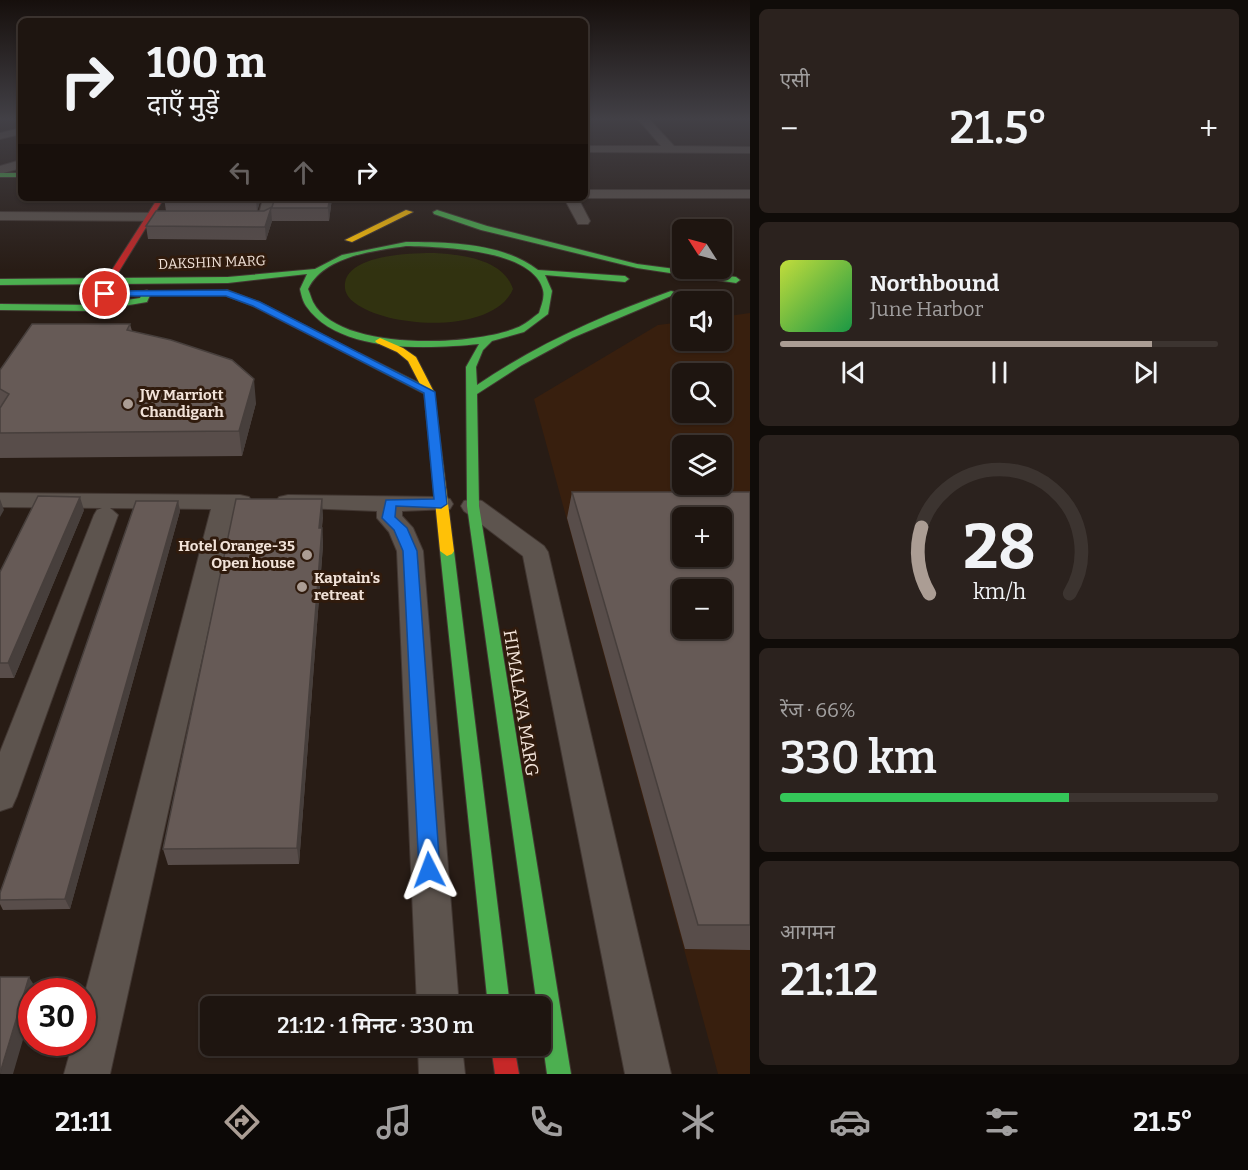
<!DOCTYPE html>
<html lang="hi">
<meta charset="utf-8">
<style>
body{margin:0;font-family:Bitter,"Noto Sans Devanagari",serif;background:#2b221e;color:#f1f3f6;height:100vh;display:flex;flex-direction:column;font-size:22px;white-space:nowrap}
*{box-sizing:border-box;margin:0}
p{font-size:20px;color:#a19f9f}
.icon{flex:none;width:33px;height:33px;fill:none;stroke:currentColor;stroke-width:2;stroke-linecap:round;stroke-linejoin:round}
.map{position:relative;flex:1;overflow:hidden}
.sheet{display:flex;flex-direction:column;gap:9px;padding:9px;background:#100c09;width:498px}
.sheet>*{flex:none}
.guide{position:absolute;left:18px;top:18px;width:570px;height:183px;border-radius:9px;box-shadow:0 2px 4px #0004,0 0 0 2px #3c3430;background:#1e1510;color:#f1f3f6;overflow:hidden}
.needle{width:39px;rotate:306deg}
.tools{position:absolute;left:672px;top:219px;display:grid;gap:12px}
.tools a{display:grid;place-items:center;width:60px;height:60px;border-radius:9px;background:#1e1510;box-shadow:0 2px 4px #0004,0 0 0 2px #3c3430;font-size:30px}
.speed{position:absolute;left:18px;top:978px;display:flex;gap:12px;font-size:30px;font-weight:700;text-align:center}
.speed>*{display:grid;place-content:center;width:78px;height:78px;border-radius:50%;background:#1e1510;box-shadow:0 2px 4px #0004,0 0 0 2px #3c3430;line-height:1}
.speed .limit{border:9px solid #d22;background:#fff;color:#111}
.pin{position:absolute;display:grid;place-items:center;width:51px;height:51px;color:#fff;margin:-26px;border:3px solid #fff;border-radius:50%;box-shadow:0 2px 6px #0007}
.me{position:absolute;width:66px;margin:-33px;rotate:357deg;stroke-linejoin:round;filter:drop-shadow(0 0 4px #0008)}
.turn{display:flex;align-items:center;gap:21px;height:126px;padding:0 30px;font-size:27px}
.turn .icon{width:78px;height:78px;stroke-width:2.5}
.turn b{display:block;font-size:42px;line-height:51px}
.lanes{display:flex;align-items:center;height:57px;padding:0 30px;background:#0003;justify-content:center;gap:30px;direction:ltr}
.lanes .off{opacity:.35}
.big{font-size:45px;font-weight:600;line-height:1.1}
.sheet .card{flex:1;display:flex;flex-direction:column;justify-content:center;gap:9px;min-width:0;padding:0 21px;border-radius:9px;background:#2b221e}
.sheet .dial{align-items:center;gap:0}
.dial svg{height:156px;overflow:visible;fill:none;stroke:#3c3430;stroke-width:7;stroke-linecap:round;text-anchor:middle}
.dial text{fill:#f1f3f6;stroke:none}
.song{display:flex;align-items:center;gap:18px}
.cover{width:72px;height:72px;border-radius:9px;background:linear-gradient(135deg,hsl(70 70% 55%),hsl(140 70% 35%))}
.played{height:6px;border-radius:3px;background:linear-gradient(90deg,#ab9d94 85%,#3c3430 85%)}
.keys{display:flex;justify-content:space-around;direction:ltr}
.heat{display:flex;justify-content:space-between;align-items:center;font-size:33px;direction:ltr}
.charge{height:9px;border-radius:4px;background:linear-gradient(90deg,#34c759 66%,#3c3430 0)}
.trip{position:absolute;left:200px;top:996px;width:351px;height:60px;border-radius:9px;background:#1e1510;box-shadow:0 2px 4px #0004,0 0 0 2px #3c3430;font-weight:600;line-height:60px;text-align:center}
.dock{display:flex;height:96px;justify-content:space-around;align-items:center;background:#0c0806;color:#a19f9f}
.dock .icon{width:42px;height:42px}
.dock .selected{color:#ab9d94}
.dock b{font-size:27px;color:#f1f3f6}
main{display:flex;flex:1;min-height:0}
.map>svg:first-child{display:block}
</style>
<main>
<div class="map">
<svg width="750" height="1074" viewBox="0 0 750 1074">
<rect width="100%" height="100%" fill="#281c15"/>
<path fill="#381f0e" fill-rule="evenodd" d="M750,313v761h-32l-184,-675 124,-74 24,-3v18h40v-23zM682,374h40v38h-40zM682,446h40v38h-40zM682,518h40v38h-40zM682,590h40v38h-40z"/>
<path fill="#313210" d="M435,253c28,2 68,6 78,36 -19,45 -124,40 -158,14 -7,-5 -11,-11 -10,-20 4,-29 69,-30 90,-30z"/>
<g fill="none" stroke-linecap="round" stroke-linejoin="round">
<defs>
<path id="street" d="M638,119h11l25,27 76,1v6l-165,-1v-6h76z
M21,128v6l-21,5v-6z
M21,160v8l-21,6v-8z
M585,190h165v8h-165z
M263,198h14l-7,23 -33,1 -7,-4 7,-4h22z
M564,198h14l12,23 -2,3h-10z
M0,212l174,1 7,4 -7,4 -174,-1z
M0,493l240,2 9,2 3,5 -3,5 -14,2 -125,565h-46l9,-32h9v-38l129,-495 -101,-1 8,7 -101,281 -5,11 -12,4v-59l94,-237 3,-5 5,-2 -102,-1z
M288,495l153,2 9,2 3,5 -3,5 -48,2v5l11,12 10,23 36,455h-42l-20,-455 -8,-19 -12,-14v-7l-98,-4 -3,-5 3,-5z
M473,499l9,2 62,45 4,6 123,522h-46l-102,-518 -59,-45 -3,-5 3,-5z
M418,1046h44l3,28h-46z"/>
<path id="fast" d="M0,173h21v4h-21z
M437,210l50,16 150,38 99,13 4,3 -4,3 -99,-15 -156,-38 -47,-16 -1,-2z
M406,242c42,0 98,1 132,28l87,6 4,3 -4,3 -80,-7 7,16 -4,23 -24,18 -32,9 -9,9 -7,17 1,18c60,-41 126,-70 194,-94l7,2 -106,45 -50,27 -45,29 2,112 92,568h-24l-7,-50v-18h-3l-70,-500 -1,-139 13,-23c-51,5 -140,10 -173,-38 -3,-4 -5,-12 -6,-17l7,-15 -79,9 -228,2v-6l228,-2 87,-8 27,-14zM406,246c35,1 127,3 137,44 2,8 -2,16 -4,23 -7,5 -14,12 -23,15 -44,18 -177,24 -203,-26 -2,-4 -3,-9 -5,-13 16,-33 65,-38 98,-43z
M147,290l4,3 -4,9 -53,9 -94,-1v-6l94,1 46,-7 4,-7z
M359,353l74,37 1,2 -1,2h-8l-70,-36v-4z
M447,546l7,5 56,455h-22l-48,-455z"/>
<path id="slow" d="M406,210l7,2 -61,30 -7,-2z
M380,338l23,10 13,9 18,35 20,159 -2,3 -5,2 -7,-5 -16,-159 -16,-31 -11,-9 -20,-9 -2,-2z"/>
<path id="jam" d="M158,198h6l-51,83 -7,2 -1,-2z
M227,290l32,12 105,54 -1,2h-8l-102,-52 -29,-11 -1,-2z
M491,1046h23l5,28h-24z"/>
</defs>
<use href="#street" stroke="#423732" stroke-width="2"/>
<use href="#fast" stroke="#423732" stroke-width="2"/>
<use href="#slow" stroke="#423732" stroke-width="2"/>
<use href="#jam" stroke="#423732" stroke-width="2"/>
<use href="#street" fill="#5d544e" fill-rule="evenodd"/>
<use href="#fast" fill="#4caf50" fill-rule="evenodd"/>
<use href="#slow" fill="#ffc107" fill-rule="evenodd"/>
<use href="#jam" fill="#c62828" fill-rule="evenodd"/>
</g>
<path fill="#584d4a" d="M164,198h97l-4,13h7l8,-4 3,-9h57l-3,23h-57l-6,19 -118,-1 -2,-13 20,-15z
M130,324l2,7 124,72 -14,53 -242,2v-88z
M572,492h178v458l-65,-1 -118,-431z
M178,501l2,10 -110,398 -67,1 -3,-6v-11z
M84,510l-70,168h-14v-106z
M323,515l-1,13 1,17 -24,319 -131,1 -5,-16z"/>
<path fill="#473f3c" d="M256,198h5l-4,14 -1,-13z
M330,198h2l-3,23 -1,-13z
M271,208l1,13 -6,19 -1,-13z
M254,379l2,24 -14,53 -3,-25z
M80,497l4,13 -70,168 -6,-15z
M0,499l4,11 -4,7z
M322,499l1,16 -3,30 -1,-17z
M178,501l2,10 -110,398 -5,-10z
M322,528l1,17 -24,319 -2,-16z
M29,977l8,13v2h-5v17l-19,65h-13z"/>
<path fill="#665a56" stroke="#473f3c" stroke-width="1.5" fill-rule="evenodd" d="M164,198h92v1z
M275,198h55l-2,10h-57l-6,19 -119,-1 10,-15h108l8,-4z
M32,324h98l-3,6 44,10 61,20 22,19 -15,52 -239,2v-25l9,-14 -9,-5v-19z
M572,492h178v433h-52zM682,518h40v38h-40zM682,590h40v38h-40z
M38,496l42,1 -72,166h-8v-91z
M236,499h86l-3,29h3l-25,320 -134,1z
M136,501h42l-113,398 -65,1v-7z
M0,977h29l-29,96z"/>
<linearGradient id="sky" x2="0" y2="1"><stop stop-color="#160f0c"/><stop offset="0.44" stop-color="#424046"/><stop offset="1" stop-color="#424046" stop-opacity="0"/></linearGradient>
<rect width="750" height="270" fill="url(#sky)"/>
<path fill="#1a73e8" stroke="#114b97" stroke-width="1.5" d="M105,291l122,-1 33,12 175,90 12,112 -6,4 -45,-2 -1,11 12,11 10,23 23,319 -3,7 -8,3 -7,-3 -3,-7 -16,-319 -9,-21 -12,-12 4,-18 48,-1 -10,-106 -171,-87 -27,-10h-125v-4z"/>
<g fill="#ab9d94" stroke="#301b0d" stroke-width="2">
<circle cx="128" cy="404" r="6"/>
<circle cx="307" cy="555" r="6"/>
<circle cx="302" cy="587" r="6"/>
</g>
<g text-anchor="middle" stroke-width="6" stroke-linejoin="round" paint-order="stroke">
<g font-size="14" fill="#f1e2d8" stroke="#301b0d">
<text transform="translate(212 262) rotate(-2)" y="5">DAKSHIN MARG</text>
</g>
<g font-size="15" font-weight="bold" fill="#f1e2d8" stroke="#301b0d" text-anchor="start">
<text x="140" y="400">JW Marriott<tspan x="140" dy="17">Chandigarh</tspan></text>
<text x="295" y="551" text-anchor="end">Hotel Orange-35<tspan x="295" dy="17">Open house</tspan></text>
<text x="314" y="583">Kaptain's<tspan x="314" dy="17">retreat</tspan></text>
</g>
<g font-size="18" fill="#f1e2d8" stroke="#301b0d">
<text transform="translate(521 703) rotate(81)" y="6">HIMALAYA MARG</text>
</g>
</g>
</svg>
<div class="tools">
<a><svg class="needle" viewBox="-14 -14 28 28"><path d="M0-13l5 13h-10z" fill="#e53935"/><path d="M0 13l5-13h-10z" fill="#a19f9f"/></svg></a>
<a><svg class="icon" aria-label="sound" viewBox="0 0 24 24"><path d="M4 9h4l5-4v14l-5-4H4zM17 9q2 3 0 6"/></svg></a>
<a><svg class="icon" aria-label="search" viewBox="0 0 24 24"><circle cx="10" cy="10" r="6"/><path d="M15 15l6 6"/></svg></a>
<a><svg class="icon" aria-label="layers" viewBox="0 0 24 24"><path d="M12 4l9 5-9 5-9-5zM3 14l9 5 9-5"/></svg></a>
<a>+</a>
<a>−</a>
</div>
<div class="speed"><div class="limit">30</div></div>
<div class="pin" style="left:105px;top:294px;background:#d93025"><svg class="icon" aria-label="arrive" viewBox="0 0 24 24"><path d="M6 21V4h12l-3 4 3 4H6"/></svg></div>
<svg class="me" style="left:429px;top:870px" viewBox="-20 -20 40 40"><path d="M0-17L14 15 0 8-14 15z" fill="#1a73e8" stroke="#fff" stroke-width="4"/></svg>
<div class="trip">21:12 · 1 मिनट · 330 m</div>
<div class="guide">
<div class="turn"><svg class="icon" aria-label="right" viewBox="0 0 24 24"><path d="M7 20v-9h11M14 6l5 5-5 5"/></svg><div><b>100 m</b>दाएँ मुड़ें</div></div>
<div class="lanes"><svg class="icon off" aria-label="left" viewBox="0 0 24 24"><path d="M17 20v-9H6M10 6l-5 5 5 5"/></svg><svg class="icon off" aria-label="ahead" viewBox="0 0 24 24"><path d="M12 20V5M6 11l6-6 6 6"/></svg><svg class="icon" aria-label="right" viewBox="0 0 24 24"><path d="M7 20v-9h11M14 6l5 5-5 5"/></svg></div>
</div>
</div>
<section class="sheet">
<div class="card"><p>एसी</p>
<div class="heat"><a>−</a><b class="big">21.5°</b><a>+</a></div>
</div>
<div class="card">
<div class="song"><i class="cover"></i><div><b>Northbound</b><p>June Harbor</p></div></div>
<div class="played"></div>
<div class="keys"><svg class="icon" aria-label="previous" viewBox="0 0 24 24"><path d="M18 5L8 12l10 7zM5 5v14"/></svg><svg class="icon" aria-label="pause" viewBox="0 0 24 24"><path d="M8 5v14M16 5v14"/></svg><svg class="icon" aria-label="next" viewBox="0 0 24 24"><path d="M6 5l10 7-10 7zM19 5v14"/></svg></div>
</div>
<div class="card dial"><svg viewBox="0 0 100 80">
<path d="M14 69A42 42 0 1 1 86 69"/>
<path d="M14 69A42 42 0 0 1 10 35" stroke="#ab9d94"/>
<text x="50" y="56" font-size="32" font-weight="700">28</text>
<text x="50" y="72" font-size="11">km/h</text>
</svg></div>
<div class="card"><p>रेंज · 66%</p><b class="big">330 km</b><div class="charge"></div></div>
<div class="card"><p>आगमन</p><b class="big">21:12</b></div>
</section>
</main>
<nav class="dock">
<b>21:11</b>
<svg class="icon selected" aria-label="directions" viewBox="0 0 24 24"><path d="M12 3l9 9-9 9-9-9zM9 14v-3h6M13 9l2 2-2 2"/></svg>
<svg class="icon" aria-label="music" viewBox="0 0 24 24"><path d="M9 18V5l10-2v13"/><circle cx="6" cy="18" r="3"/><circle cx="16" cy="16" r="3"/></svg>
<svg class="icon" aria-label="phone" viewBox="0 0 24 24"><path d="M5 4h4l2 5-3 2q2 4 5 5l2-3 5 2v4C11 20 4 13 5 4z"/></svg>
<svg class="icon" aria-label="climate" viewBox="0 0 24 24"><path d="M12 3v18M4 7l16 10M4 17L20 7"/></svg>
<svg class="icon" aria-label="car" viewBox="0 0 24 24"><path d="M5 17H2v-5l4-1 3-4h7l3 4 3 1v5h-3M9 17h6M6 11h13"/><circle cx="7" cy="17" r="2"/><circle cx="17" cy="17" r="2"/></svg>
<svg class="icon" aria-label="filters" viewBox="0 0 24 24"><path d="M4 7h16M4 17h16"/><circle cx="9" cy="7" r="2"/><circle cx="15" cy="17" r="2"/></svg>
<b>21.5°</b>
</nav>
